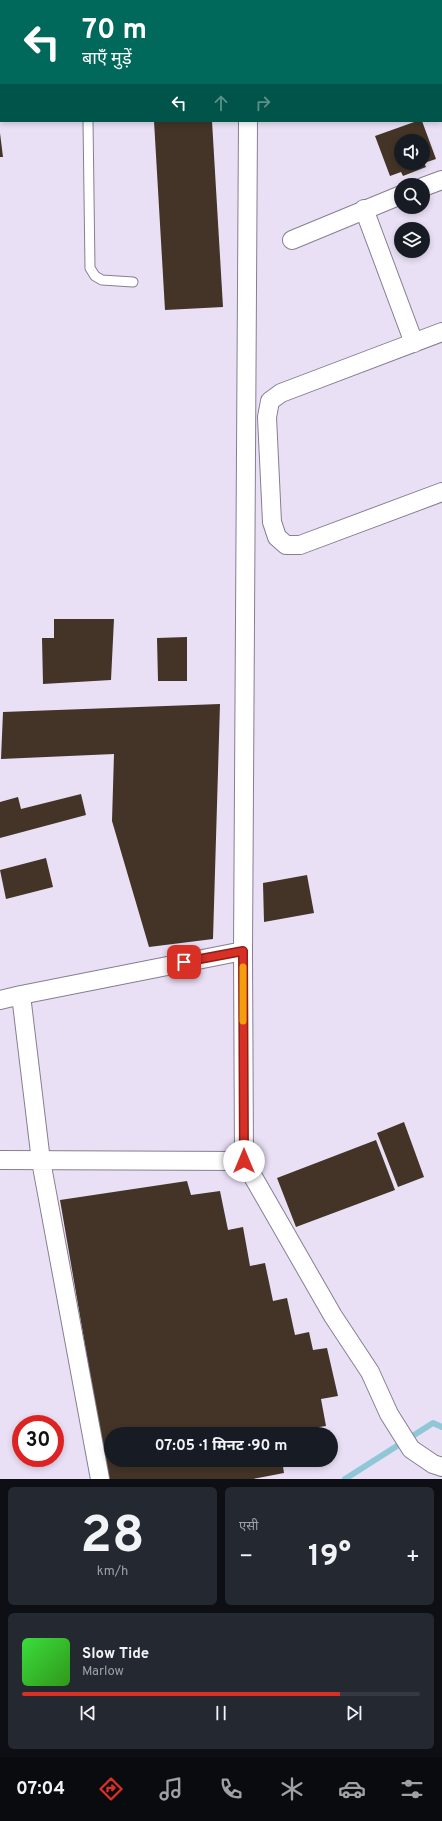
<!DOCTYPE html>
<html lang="hi">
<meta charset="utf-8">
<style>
body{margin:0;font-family:Overpass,"Noto Sans Devanagari",sans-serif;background:#242831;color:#f1f3f6;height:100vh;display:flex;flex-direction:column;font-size:15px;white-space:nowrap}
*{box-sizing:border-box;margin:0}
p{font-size:13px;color:#9ea1a6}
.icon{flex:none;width:22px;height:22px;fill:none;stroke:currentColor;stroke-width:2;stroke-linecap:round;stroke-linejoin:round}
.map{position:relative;height:1479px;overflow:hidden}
.details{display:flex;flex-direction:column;gap:8px;padding:8px;background:#0d0f14;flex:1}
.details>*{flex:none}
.hud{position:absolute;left:0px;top:0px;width:442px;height:122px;box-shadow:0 2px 6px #0003;background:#00695c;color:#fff;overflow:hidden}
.tools{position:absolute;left:394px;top:134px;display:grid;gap:8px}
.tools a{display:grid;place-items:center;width:36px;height:36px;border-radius:50%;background:#171b24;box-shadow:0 2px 6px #0003;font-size:20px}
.speed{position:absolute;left:12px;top:1415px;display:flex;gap:8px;font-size:20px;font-weight:700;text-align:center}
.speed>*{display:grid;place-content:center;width:52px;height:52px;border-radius:50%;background:#171b24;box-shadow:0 2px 6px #0003;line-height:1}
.speed .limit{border:6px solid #d22;background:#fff;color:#111}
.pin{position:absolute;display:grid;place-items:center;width:34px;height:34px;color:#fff;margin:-17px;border-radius:8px;box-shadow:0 2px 6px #0006}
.me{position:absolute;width:44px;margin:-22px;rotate:0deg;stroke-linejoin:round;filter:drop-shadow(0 0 3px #0008)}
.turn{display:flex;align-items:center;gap:14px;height:84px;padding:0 16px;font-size:18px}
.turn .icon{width:52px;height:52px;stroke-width:2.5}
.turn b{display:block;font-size:28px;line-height:34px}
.lanes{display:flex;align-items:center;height:38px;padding:0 16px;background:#0003;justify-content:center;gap:20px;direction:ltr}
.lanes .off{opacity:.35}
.big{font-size:30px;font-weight:700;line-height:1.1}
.details .card{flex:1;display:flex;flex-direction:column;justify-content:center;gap:6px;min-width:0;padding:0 14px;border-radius:6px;background:#242831}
.details .dial{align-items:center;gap:0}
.dial b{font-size:52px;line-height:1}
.song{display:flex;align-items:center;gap:12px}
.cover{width:48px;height:48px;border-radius:6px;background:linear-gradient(135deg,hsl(120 70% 55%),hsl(110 70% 35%))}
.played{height:4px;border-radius:2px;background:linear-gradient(90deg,#d93025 80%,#363941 80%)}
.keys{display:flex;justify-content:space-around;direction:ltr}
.heat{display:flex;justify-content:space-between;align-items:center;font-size:22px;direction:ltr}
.details .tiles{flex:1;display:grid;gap:8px;grid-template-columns:1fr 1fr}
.card:last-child{grid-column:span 2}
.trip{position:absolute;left:104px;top:1427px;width:234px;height:40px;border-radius:20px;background:#171b24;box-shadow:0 2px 6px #0003;font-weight:700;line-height:40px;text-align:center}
.dock{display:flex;height:64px;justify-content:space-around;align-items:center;background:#090b0e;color:#9ea1a6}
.dock .icon{width:28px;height:28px}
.dock .current{color:#d93025}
.dock b{font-size:18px;color:#f1f3f6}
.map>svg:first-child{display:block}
</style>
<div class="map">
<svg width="442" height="1479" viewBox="0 0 442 1479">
<rect width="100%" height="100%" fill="#eae0f6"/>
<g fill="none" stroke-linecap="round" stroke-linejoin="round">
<path stroke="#8fc7d6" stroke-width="6" d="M345,1479l88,-56 9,4"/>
</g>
<path fill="#433427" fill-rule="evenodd" d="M154,121h58l11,186 -58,3z
M417,121h5l14,38 -12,4 2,4 -23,9 -2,-4 -11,4 -15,-40zM401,141h22v22h-22z
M0,133l3,24h-3z
M54,619h60l-3,61 -68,4 -1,-46h12z
M187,637v44h-29l-1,-43z
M220,704l-7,235 -64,8 -37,-126 2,-67 -113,5 2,-47z
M81,794l5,21 -86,23v-36l18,-5 3,12z
M46,858l7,29 -47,12 -6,-29z
M307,875l7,38 -50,9 -1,-39z
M404,1122l20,55 -26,10 -21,-54z
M376,1140l19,50 -99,37 -19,-49z
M187,1181l4,14 29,-4 8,39 15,-3 7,39 15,-3 8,38 14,-3 8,37 14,-3 4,18 14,-2 11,48 -17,3 5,27 -19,3 2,5h-198v26h171l2,13 -31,6h-145l-48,-279z"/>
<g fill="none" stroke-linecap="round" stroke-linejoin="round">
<defs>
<path id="lane" d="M88,121l2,147 5,8 7,4 31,2"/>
<path id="street" d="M249,0v1
M0,20h1
M441,45l1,-1
M423,187l19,-7
M364,209l50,134
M292,240l109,-45
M442,332l-161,61 -11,8 -3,16 5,105 5,15 9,8h14l142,-53
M21,995l20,166 59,318
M0,1000l21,-5 222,-44
M0,1160l244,1 -1,-210 5,-830
M244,1161l89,155 37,56 19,42 22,35 22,15 9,3"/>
</defs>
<use href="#lane" stroke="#877e91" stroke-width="11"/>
<use href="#street" stroke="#877e91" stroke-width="20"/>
<use href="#lane" stroke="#fff" stroke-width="9"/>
<use href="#street" stroke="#fff" stroke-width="18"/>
</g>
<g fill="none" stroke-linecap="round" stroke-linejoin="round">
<defs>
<path id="route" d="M184,962l59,-11 1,210"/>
</defs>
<use href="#route" stroke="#8d1f18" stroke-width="10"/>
<use href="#route" stroke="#d93025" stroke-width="7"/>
<path stroke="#f59e0b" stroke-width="7" d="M243,967v54"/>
</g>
</svg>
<div class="tools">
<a><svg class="icon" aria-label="sound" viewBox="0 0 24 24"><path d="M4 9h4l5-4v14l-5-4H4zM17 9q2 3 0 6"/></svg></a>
<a><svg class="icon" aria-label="search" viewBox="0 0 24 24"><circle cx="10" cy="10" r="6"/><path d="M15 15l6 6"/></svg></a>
<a><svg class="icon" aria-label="layers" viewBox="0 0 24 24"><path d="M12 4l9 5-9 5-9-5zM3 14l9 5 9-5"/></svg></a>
</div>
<div class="speed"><div class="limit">30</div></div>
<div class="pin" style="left:184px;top:962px;background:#d93025"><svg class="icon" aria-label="arrive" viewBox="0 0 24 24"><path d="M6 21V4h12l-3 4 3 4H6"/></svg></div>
<svg class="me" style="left:244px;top:1161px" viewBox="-20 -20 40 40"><circle r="19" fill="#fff"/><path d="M0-13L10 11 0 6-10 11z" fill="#d93025"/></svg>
<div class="trip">07:05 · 1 मिनट · 90 m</div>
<div class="hud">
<div class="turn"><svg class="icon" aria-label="left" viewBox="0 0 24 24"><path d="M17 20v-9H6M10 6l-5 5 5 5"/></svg><div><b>70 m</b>बाएँ मुड़ें</div></div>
<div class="lanes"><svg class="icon" aria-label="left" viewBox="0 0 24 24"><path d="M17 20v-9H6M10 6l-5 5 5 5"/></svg><svg class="icon off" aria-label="ahead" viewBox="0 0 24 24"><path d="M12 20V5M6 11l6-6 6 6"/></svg><svg class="icon off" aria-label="right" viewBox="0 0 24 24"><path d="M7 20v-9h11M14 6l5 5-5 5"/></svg></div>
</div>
</div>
<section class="details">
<div class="tiles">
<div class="card dial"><b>28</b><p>km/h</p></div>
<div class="card"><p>एसी</p>
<div class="heat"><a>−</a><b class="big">19°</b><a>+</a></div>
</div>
<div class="card">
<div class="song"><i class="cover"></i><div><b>Slow Tide</b><p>Marlow</p></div></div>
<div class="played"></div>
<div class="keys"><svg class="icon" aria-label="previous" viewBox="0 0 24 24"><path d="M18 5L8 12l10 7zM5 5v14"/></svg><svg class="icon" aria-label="pause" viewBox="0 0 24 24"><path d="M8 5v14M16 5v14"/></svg><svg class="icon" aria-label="next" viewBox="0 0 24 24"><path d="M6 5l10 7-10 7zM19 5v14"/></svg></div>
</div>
</div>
</section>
<nav class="dock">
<b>07:04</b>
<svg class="icon current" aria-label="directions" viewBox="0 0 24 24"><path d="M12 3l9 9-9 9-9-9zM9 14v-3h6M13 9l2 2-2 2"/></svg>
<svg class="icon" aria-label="music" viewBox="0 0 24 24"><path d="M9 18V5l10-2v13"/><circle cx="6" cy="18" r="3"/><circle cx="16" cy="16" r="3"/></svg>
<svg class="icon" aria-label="phone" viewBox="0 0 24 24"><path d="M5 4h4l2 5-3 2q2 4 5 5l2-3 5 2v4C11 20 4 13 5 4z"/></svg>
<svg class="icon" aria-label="climate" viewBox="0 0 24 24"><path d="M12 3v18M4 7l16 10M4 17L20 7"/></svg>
<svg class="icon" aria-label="car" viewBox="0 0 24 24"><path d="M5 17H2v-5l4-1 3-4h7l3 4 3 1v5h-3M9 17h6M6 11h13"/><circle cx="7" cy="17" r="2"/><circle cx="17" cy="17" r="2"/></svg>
<svg class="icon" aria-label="filters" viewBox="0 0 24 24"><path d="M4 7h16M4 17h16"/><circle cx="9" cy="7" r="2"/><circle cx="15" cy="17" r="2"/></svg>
</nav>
